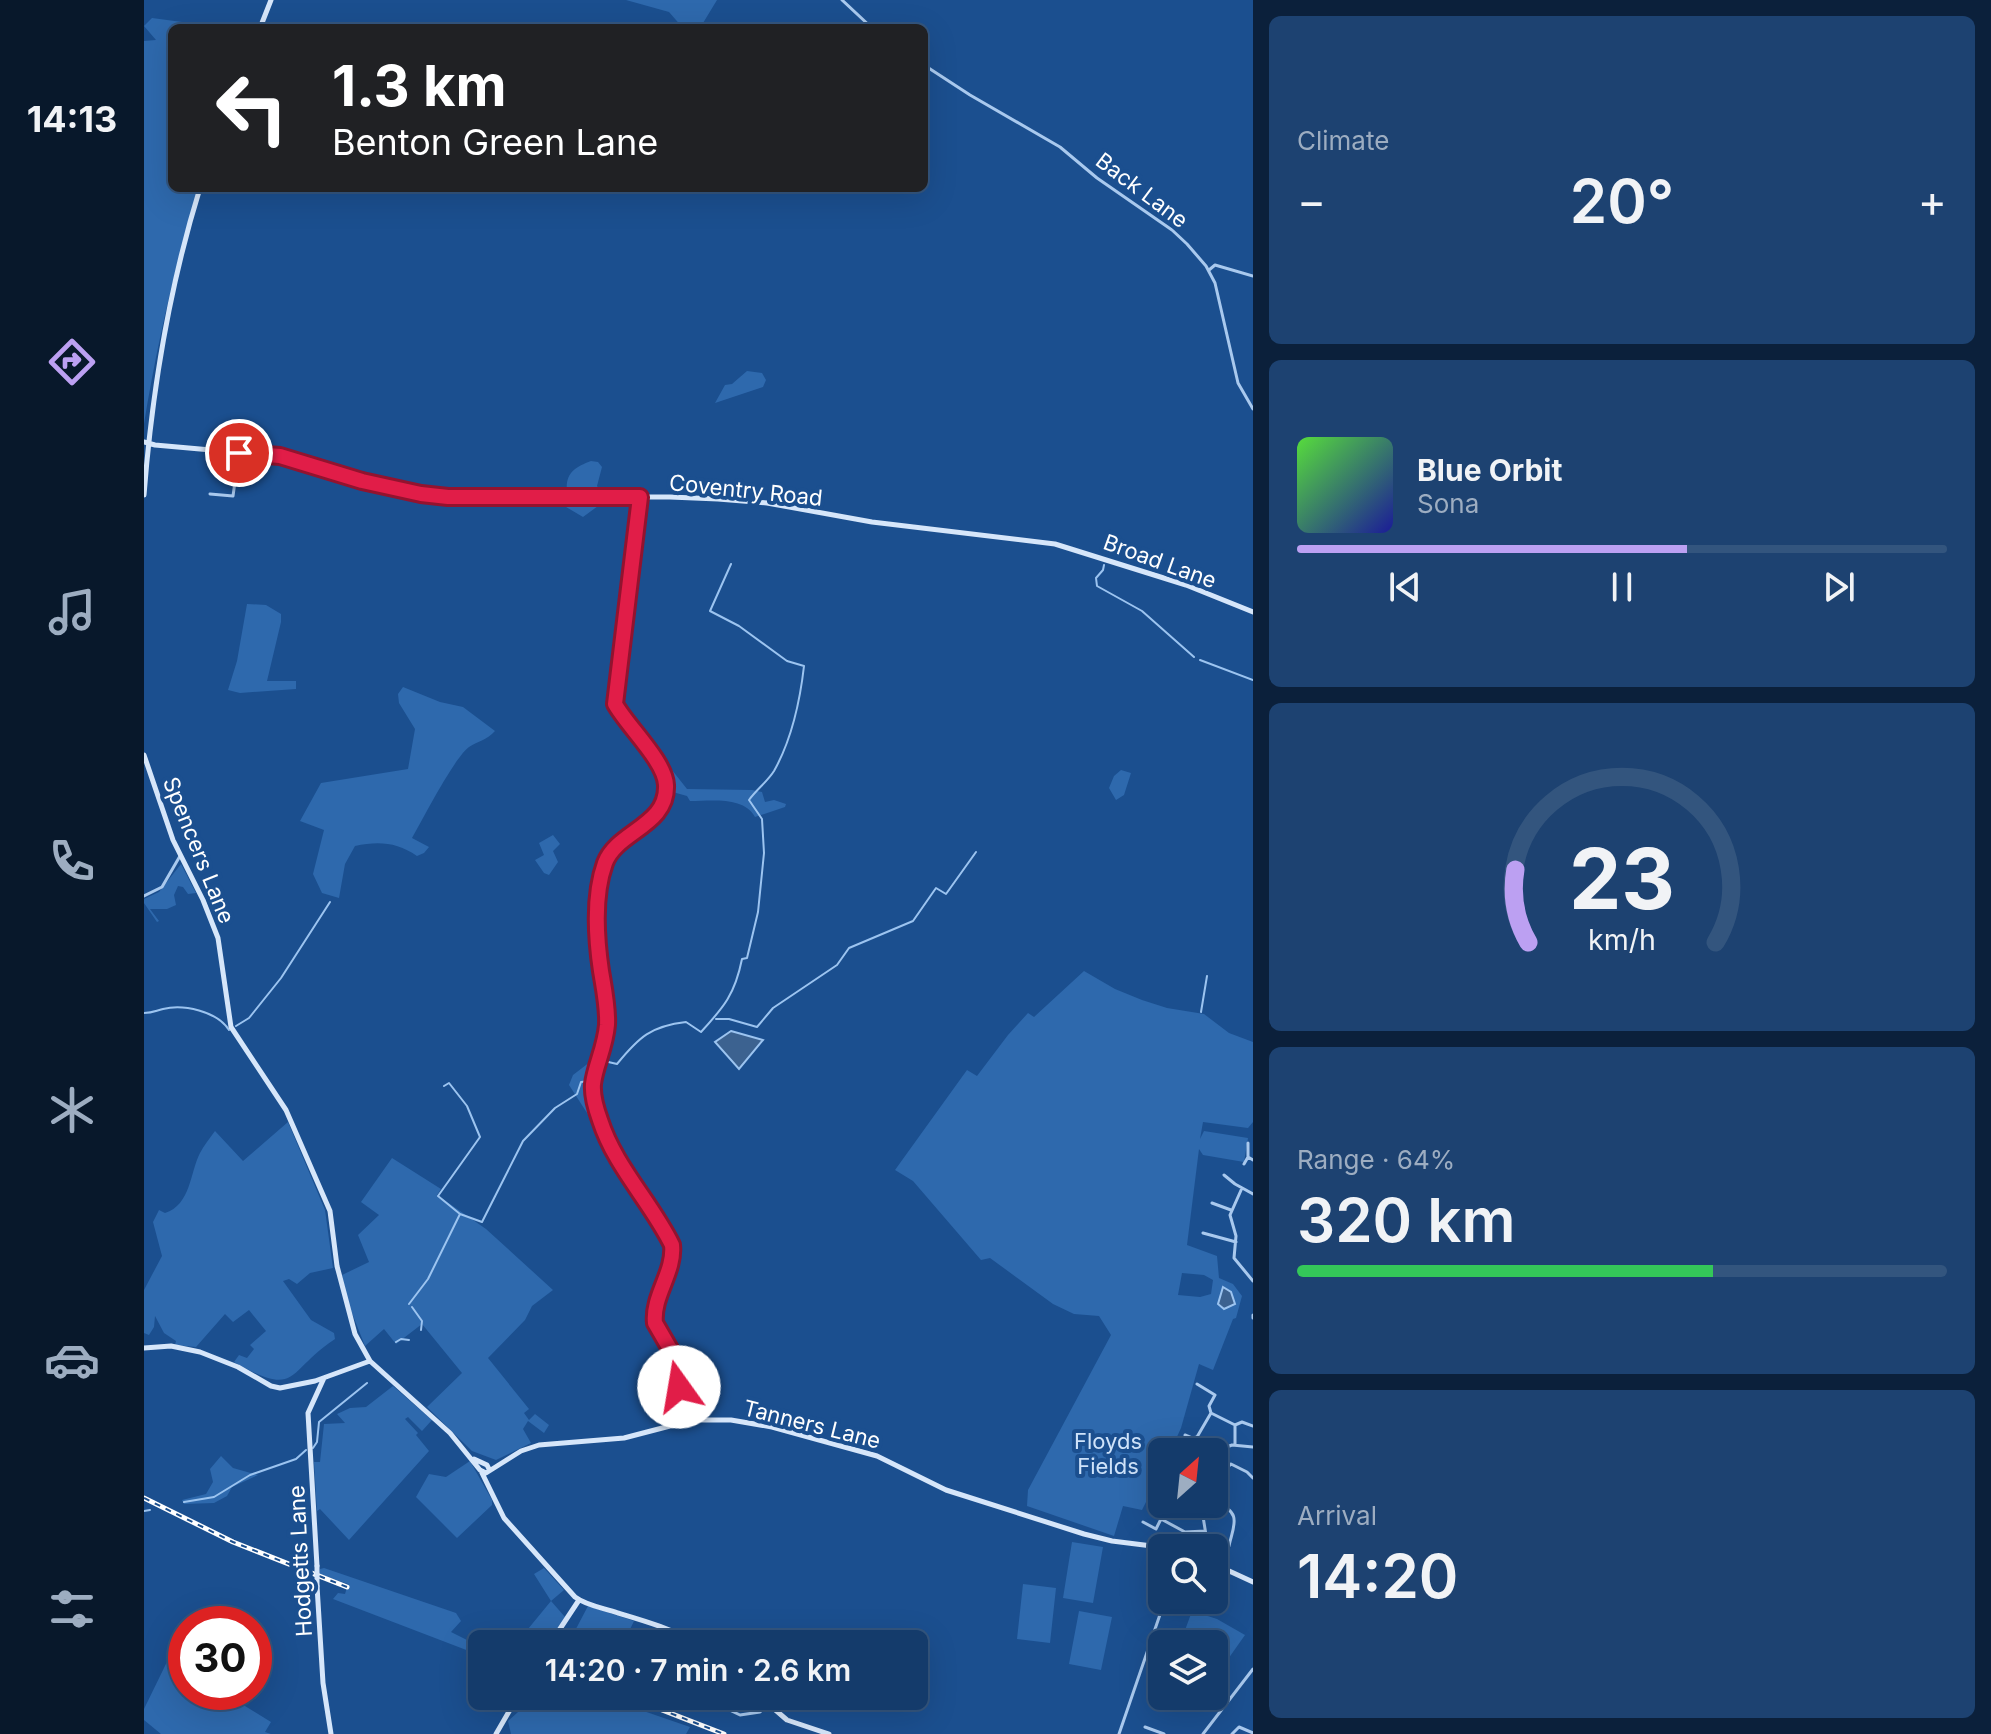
<!DOCTYPE html>
<meta charset="utf-8">
<style>
body{margin:0;font-family:Inter,sans-serif;background:#1d4271;color:#f1f3f6;height:100vh;display:flex;flex-direction:column;font-size:30px;white-space:nowrap}
*{box-sizing:border-box;margin:0}
p{font-size:26px;color:#9dadc1}
.icon{flex:none;width:44px;height:44px;fill:none;stroke:currentColor;stroke-width:2;stroke-linecap:round;stroke-linejoin:round}
.map{position:relative;flex:1;overflow:hidden}
.sheet{display:flex;flex-direction:column;gap:16px;padding:16px;background:#0b203b;width:738px}
.sheet>*{flex:none}
.banner{position:absolute;left:24px;top:24px;width:760px;height:168px;border-radius:12px;box-shadow:0 8px 32px #0002,0 0 0 2px #33557e;background:#202124;color:#fff;overflow:hidden}
.needle{width:52px;rotate:27deg}
.fabs{position:absolute;left:1004px;top:1438px;display:grid;gap:16px}
.fabs a{display:grid;place-items:center;width:80px;height:80px;border-radius:12px;background:#143b6b;box-shadow:0 8px 32px #0002,0 0 0 2px #33557e;font-size:40px}
.speed{position:absolute;left:24px;top:1606px;display:flex;gap:16px;font-size:40px;font-weight:700;text-align:center}
.speed>*{display:grid;place-content:center;width:104px;height:104px;border-radius:50%;background:#143b6b;box-shadow:0 8px 32px #0002,0 0 0 2px #33557e;line-height:1}
.speed .limit{border:12px solid #d22;background:#fff;color:#111}
.pin{position:absolute;display:grid;place-items:center;width:68px;height:68px;color:#fff;margin:-34px;border:4px solid #fff;border-radius:50%;box-shadow:0 2px 8px #0007}
.me{position:absolute;width:88px;margin:-44px;rotate:347deg;stroke-linejoin:round;filter:drop-shadow(0 0 6px #0008)}
.turn{display:flex;align-items:center;gap:28px;height:168px;padding:0 32px;font-size:36px}
.turn .icon{width:104px;height:104px;stroke-width:2.5}
.turn b{display:block;font-size:56px;line-height:68px}
.big{font-size:60px;font-weight:600;line-height:1.1}
.sheet .card{flex:1;display:flex;flex-direction:column;justify-content:center;gap:12px;min-width:0;padding:0 28px;border-radius:12px;background:#1d4271}
.sheet .dial{align-items:center;gap:0}
.dial svg{height:208px;overflow:visible;fill:none;stroke:#33557e;stroke-width:7;stroke-linecap:round;text-anchor:middle}
.dial text{fill:#f1f3f6;stroke:none}
.song{display:flex;align-items:center;gap:24px}
.cover{width:96px;height:96px;border-radius:12px;background:linear-gradient(135deg,hsl(110 70% 55%),hsl(240 70% 35%))}
.played{height:8px;border-radius:4px;background:linear-gradient(90deg,#bca0f2 60%,#33557e 60%)}
.keys{display:flex;justify-content:space-around;direction:ltr}
.heat{display:flex;justify-content:space-between;align-items:center;font-size:44px;direction:ltr}
.charge{height:12px;border-radius:6px;background:linear-gradient(90deg,#34c759 64%,#33557e 0)}
.trip{position:absolute;left:324px;top:1630px;width:460px;height:80px;border-radius:12px;background:#143b6b;box-shadow:0 8px 32px #0002,0 0 0 2px #33557e;font-weight:600;line-height:80px;text-align:center}
main{display:flex;flex:1;min-height:0}
.dock{display:flex;flex-direction:column;width:144px;justify-content:space-around;align-items:center;background:#08182b;color:#9dadc1}
.dock .icon{width:56px;height:56px}
.dock .on{color:#bca0f2}
.dock b{font-size:36px;color:#f1f3f6}
.map>svg:first-child{display:block}
</style>
<main>
<nav class="dock">
<b>14:13</b>
<svg class="icon on" aria-label="directions" viewBox="0 0 24 24"><path d="M12 3l9 9-9 9-9-9zM9 14v-3h6M13 9l2 2-2 2"/></svg>
<svg class="icon" aria-label="music" viewBox="0 0 24 24"><path d="M9 18V5l10-2v13"/><circle cx="6" cy="18" r="3"/><circle cx="16" cy="16" r="3"/></svg>
<svg class="icon" aria-label="phone" viewBox="0 0 24 24"><path d="M5 4h4l2 5-3 2q2 4 5 5l2-3 5 2v4C11 20 4 13 5 4z"/></svg>
<svg class="icon" aria-label="climate" viewBox="0 0 24 24"><path d="M12 3v18M4 7l16 10M4 17L20 7"/></svg>
<svg class="icon" aria-label="car" viewBox="0 0 24 24"><path d="M5 17H2v-5l4-1 3-4h7l3 4 3 1v5h-3M9 17h6M6 11h13"/><circle cx="7" cy="17" r="2"/><circle cx="17" cy="17" r="2"/></svg>
<svg class="icon" aria-label="filters" viewBox="0 0 24 24"><path d="M4 7h16M4 17h16"/><circle cx="9" cy="7" r="2"/><circle cx="15" cy="17" r="2"/></svg>
</nav>
<div class="map">
<svg width="1109" height="1734" viewBox="0 0 1109 1734">
<rect width="100%" height="100%" fill="#1b4f8f"/>
<path fill="#2e69ad" fill-rule="evenodd" d="M482,0h91l-17,28h-17l-14,-16z
M8,18l75,10h-55v160h26c-23,78 -41,156 -54,236v-383l12,-1 -12,-14z
M603,371l15,2 4,7 -3,7 -48,16 10,-18 7,-1z
M447,461l7,1 4,5 -5,19 4,6h-34c-2,-19 8,-25 24,-31z
M417,504l37,2 -15,11z
M103,604l19,1 15,9v8l-14,59h29v8l-56,4 -12,-3 9,-29z
M259,687l37,15 23,5 32,24c-8,9 -17,10 -26,16 -15,11 -46,72 -57,91l17,9 -5,6 -7,3c-20,-14 -39,-15 -62,-10l-10,18 -6,34 -17,-5 -9,-19 11,-44 -24,-9 21,-38 87,-14 7,-40 -16,-26 -1,-9z
M509,755l19,15 15,19 65,1 10,2 3,10 9,-2 12,4 -1,3 -30,10c-11,-21 -44,-16 -65,-16l-3,-5 -18,-5 -3,-17z
M977,770l10,3 -7,22 -8,5 -7,-12 5,-12z
M409,835l7,9 -7,7 5,11 -9,13 -5,-2 -9,-13 9,-5 -5,-12z
M37,864l15,29 -8,1 -5,-7 -5,-1 -4,9 2,10 -9,4h-17l9,12 -2,1 -13,-19v-4l15,-7z
M940,971l31,18 27,11 25,8 37,6 25,19 24,9v80l-5,6 -45,-6 -3,17 4,-8 44,7 -4,24 -41,-7 -4,-6 -12,96 30,11 2,22 14,6 9,12 -6,22 -3,1 -20,51 -14,-6 -18,64 -11,24h-8v18l-20,40 -19,-4 -9,30 -87,-30 1,-16 83,-155 -12,-19 -25,-2 -21,-10 -63,-46 -9,2 -68,-79 -18,-11 72,-100 10,6 31,-41 20,-22 6,4zM1038,1273l22,2 9,5 -2,14 -11,3 -22,-2z
M455,1055l-12,35 20,54 -38,-59 4,-10z
M144,1122l37,88 8,58 -23,5 -13,11 -8,-5 -6,2 28,39 23,13 1,6c-50,33 -36,60 -101,23l5,-7 8,3 7,-9 -4,-4 16,-14 -17,-21 -16,12 -8,-8 -29,33 -21,-2 1,-4 -12,-8 -9,-17 -1,11 -5,8 -5,-2v-43l18,-34 -9,-34 6,-12 6,3c26,-8 25,-41 35,-60 4,-8 10,-15 15,-22l28,30z
M248,1158l49,31 -4,6 49,34 67,61 -21,16 -7,14 -37,38 41,51 -5,4 5,7 6,-6 14,11 -5,8 -16,-12 -5,8 8,14 -35,17 -24,-9 -45,-44 35,-34 -40,-49 -26,20 -12,-15 -19,17 -17,-43 -6,-28 27,-13 -11,-27 21,-20 -18,-13z
M249,1386l39,34 -10,11 -14,-14 -3,2 13,14 -2,2 13,16 -80,89 -29,-31 -3,2 -3,-49h6l4,-38 21,-1 -8,-9 13,-6 16,-1z
M77,1456l12,12 25,7 -26,12 -5,9 -13,7 -30,1 -2,-4 24,-6 7,-12 -3,-13z
M326,1461l22,39v5l-35,33 -41,-41 13,-23 17,3z
M928,1542l31,5 -10,56 -30,-5z
M180,1568l132,45 5,8 -10,11 18,9 8,-11 8,-1 37,15h-19l-18,-4 -3,4v12l-149,-57 5,-6 7,1 3,-10 -29,-10 1,-5z
M400,1568l20,22 -13,11 14,16 -13,21 -24,-9 23,-28 -17,-27z
M879,1584l33,4 -6,55 -33,-4z
M444,1606l46,15 -11,23h-55z
M935,1611l33,6 -11,53 -32,-6z
M1048,1611l25,8 28,16 -31,44v-35h-34z
M38,1631l4,4v57h36l49,30 -6,10 6,2h-110l-17,-14v-11z
M392,1696h64l90,31 -4,7h-175l-3,-13z"/>
<path fill="#3c6290" stroke="#9cc4f0" stroke-width="2" d="M587,1031l32,9 -24,29 -24,-27z
M1079,1287l8,5 4,12 -11,5 -6,-5z"/>
<g fill="none" stroke-linecap="round" stroke-linejoin="round">
<path stroke="#9cc4f0" stroke-width="2" d="M960,565l-1,5 -7,8 1,8 45,25 52,46
M1056,660l53,20
M1057,1012l6,-36
M0,1013c9,0 11,-2 19,-4 20,-5 54,2 66,21
M572,1019h13l28,8 16,-19 64,-43 12,-17 64,-27 23,-33 10,6 30,-42
M92,1026l13,-8 32,-40 49,-76
M460,1061l13,3c22,-27 34,-38 69,-42l15,10c23,-25 34,-38 41,-73l5,-1 11,-46 6,-59 -2,-34 -13,-19c8,-11 18,-18 25,-29 18,-32 26,-70 30,-105l-17,-5 -48,-35 -29,-15 21,-47
M300,1086l5,-3 18,23 13,31 -42,59 22,18
M265,1304l19,-25 32,-65 22,8 41,-81 32,-33 22,-14 4,-12 9,-1 9,-22
M268,1307l10,14 -1,9
M252,1342l5,-3 8,1
M169,1448l4,-6 2,-20 48,-39
M40,1502l30,-5 36,-22 46,-16 10,-9
M0,1511l6,-1"/>
<path stroke="#a9c9ee" stroke-width="3" d="M698,0l30,28
M780,65l46,30 90,52 37,31 75,52 15,14 19,22 9,17 23,100 15,26
M1065,270l6,-5 38,11
M66,494l23,2 6,-43
M496,497l-25,207 46,66 5,17 -3,16 -8,12 -40,33 -7,9 -6,18 -5,57 10,90 -3,27 -12,40 16,52 65,107c-1,26 -21,48 -18,75l26,45 -8,55
M0,896l18,-9 18,-31
M1104,1157v-14
M1100,1164l4,-7 5,3
M1080,1175l11,9 18,10
M1098,1188l-12,27 6,21 -2,22 19,23
M1068,1203l19,7
M1059,1233l33,9
M1109,1315v3
M1053,1384l18,11 -6,11 2,7 24,12v19
M1091,1425l7,-3 11,4
M1041,1435l7,3 5,-1
M1056,1441l-3,-4 14,-24
M1070,1452l18,-7 21,2
M1080,1470l7,-6 16,8 6,6
M1070,1502c30,10 19,24 15,44
M1057,1504l5,31 -3,13
M1008,1506l13,7 -4,6
M999,1522l13,7 5,-10 24,13 20,-1
M1070,1586l8,-19
M1064,1606l1,-6
M556,1696l40,19 20,-3 7,-8
M1001,1727l19,7
M975,1734l46,-134
M1059,1734l50,-65
M1088,1734l7,-7 14,6"/>
<path stroke="#d6e6fa" stroke-width="5" d="M116,28l11,-28
M0,442l11,3 125,11 82,25 59,13 27,3h222l48,2 49,4 105,19 183,22 131,41 67,27
M0,495c8,-104 25,-207 56,-307
M0,755l29,85 30,60 15,38 13,89 55,83 44,101 7,55 18,68 15,27 80,72 30,37
M0,1348l27,-2 29,6 38,15 33,19 9,2 35,-7 55,-20
M330,1459l13,6 2,4
M336,1470l6,3 35,-22 18,-6 85,-7 69,-18h38l41,7 105,29 69,34 138,44 28,7 56,7
M338,1473l22,45 71,79c12,9 29,11 43,16 27,8 55,16 79,31
M1070,1564l39,18
M173,1566l-9,-153 16,-35
M173,1586l6,97 8,51
M406,1644l29,-44
M615,1696l28,24 42,14
M352,1734l22,-38"/>
<defs>
<path id="rail" d="M0,1498l89,44 114,45
M341,1640l11,4
M482,1696l98,38"/>
</defs>
<use href="#rail" stroke="#fff" stroke-width="5"/>
<use href="#rail" stroke="#1b4f8f" stroke-width="2" stroke-dasharray="6" stroke-linecap="butt"/>
<path stroke="#d6e6fa" stroke-width="5" d="M173,1566v20"/>
</g>
<g fill="none" stroke-linecap="round" stroke-linejoin="round">
<defs>
<path id="route" d="M95,453l41,3 82,25 59,13 27,3h192l-25,207c12,22 50,57 51,81 2,41 -49,46 -61,78 -12,33 -9,74 -4,108 3,18 7,37 6,54 -2,23 -12,41 -14,59 -1,12 3,25 7,36 15,47 51,82 72,125 3,27 -20,51 -17,78l26,45 -2,19"/>
</defs>
<use href="#route" stroke="#92132f" stroke-width="20"/>
<use href="#route" stroke="#e11d48" stroke-width="14"/>
</g>
<g text-anchor="middle" stroke-width="8" stroke-linejoin="round" paint-order="stroke">
<g font-size="22" fill="#fff" stroke="#1b4f8f">
<text transform="translate(998 190) rotate(37)" y="8">Back Lane</text>
<text transform="translate(602 490) rotate(6)" y="8">Coventry Road</text>
<text transform="translate(1016 561) rotate(20)" y="8">Broad Lane</text>
<text transform="translate(55 850) rotate(68)" y="8">Spencers Lane</text>
<text transform="translate(668 1424) rotate(14)" y="8">Tanners Lane</text>
<text transform="translate(156 1561) rotate(-93)" y="8">Hodgetts Lane</text>
</g>
<g font-size="22" fill="#cfe3fa" stroke="#1b4f8f">
<text x="964" y="1449">Floyds<tspan x="964" dy="25">Fields</tspan></text>
</g>
</g>
</svg>
<div class="fabs">
<a><svg class="needle" viewBox="-14 -14 28 28"><path d="M0-13l5 13h-10z" fill="#e53935"/><path d="M0 13l5-13h-10z" fill="#9dadc1"/></svg></a>
<a><svg class="icon" aria-label="search" viewBox="0 0 24 24"><circle cx="10" cy="10" r="6"/><path d="M15 15l6 6"/></svg></a>
<a><svg class="icon" aria-label="layers" viewBox="0 0 24 24"><path d="M12 4l9 5-9 5-9-5zM3 14l9 5 9-5"/></svg></a>
</div>
<div class="speed"><div class="limit">30</div></div>
<div class="pin" style="left:95px;top:453px;background:#d93025"><svg class="icon" aria-label="arrive" viewBox="0 0 24 24"><path d="M6 21V4h12l-3 4 3 4H6"/></svg></div>
<svg class="me" style="left:535px;top:1387px" viewBox="-20 -20 40 40"><circle r="19" fill="#fff"/><path d="M0-13L10 11 0 6-10 11z" fill="#e11d48"/></svg>
<div class="trip">14:20 · 7 min · 2.6 km</div>
<div class="banner">
<div class="turn"><svg class="icon" aria-label="left" viewBox="0 0 24 24"><path d="M17 20v-9H6M10 6l-5 5 5 5"/></svg><div><b>1.3 km</b>Benton Green Lane</div></div>
</div>
</div>
<section class="sheet">
<div class="card"><p>Climate</p>
<div class="heat"><a>−</a><b class="big">20°</b><a>+</a></div>
</div>
<div class="card">
<div class="song"><i class="cover"></i><div><b>Blue Orbit</b><p>Sona</p></div></div>
<div class="played"></div>
<div class="keys"><svg class="icon" aria-label="previous" viewBox="0 0 24 24"><path d="M18 5L8 12l10 7zM5 5v14"/></svg><svg class="icon" aria-label="pause" viewBox="0 0 24 24"><path d="M8 5v14M16 5v14"/></svg><svg class="icon" aria-label="next" viewBox="0 0 24 24"><path d="M6 5l10 7-10 7zM19 5v14"/></svg></div>
</div>
<div class="card dial"><svg viewBox="0 0 100 80">
<path d="M14 69A42 42 0 1 1 86 69"/>
<path d="M14 69A42 42 0 0 1 9 41" stroke="#bca0f2"/>
<text x="50" y="56" font-size="32" font-weight="700">23</text>
<text x="50" y="72" font-size="11">km/h</text>
</svg></div>
<div class="card"><p>Range · 64%</p><b class="big">320 km</b><div class="charge"></div></div>
<div class="card"><p>Arrival</p><b class="big">14:20</b></div>
</section>
</main>
